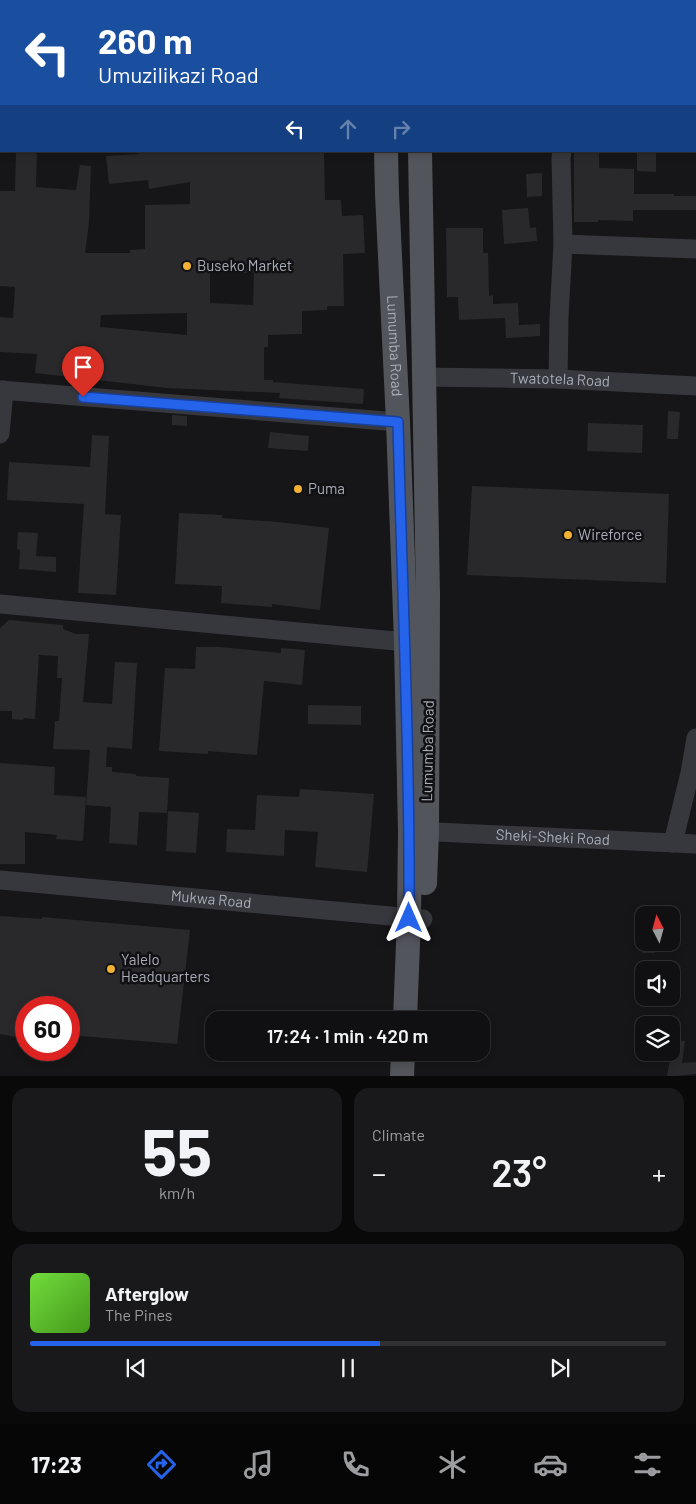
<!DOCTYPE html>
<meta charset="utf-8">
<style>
body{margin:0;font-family:Barlow,sans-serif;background:#19191b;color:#f1f3f6;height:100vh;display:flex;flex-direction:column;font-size:19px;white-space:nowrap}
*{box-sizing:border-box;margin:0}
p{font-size:16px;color:#9c9d9f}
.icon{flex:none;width:28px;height:28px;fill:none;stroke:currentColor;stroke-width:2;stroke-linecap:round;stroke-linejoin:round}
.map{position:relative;height:1076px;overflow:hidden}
.drawer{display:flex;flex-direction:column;gap:12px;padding:12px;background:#09090a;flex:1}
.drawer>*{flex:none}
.top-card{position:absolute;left:0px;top:0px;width:696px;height:152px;box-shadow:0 2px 8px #0003,0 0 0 1px #303032;background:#1a4fa0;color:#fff;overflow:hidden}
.needle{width:32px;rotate:354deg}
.controls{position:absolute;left:635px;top:906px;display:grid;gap:10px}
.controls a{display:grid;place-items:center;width:45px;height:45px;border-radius:10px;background:#101012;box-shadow:0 2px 8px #0003,0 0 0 1px #303032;font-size:25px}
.speed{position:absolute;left:15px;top:996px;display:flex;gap:10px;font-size:25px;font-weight:700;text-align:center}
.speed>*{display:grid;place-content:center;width:65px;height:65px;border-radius:50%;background:#101012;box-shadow:0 2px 8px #0003,0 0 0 1px #303032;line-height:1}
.speed .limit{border:8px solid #d22;background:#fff;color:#111}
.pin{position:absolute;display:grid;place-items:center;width:42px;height:42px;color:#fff;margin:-51px -21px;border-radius:50% 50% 50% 0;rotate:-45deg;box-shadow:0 0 5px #0007}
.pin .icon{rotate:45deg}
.me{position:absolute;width:55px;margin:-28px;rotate:0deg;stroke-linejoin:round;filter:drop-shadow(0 0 4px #0008)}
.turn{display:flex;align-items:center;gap:18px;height:105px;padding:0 15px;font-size:22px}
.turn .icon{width:65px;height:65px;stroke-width:2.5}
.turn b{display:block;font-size:35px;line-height:42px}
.lanes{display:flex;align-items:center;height:48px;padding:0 15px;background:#0003;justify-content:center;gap:25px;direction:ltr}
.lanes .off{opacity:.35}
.big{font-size:38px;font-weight:600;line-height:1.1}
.drawer .tile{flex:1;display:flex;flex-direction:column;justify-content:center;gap:8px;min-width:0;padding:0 18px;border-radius:15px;background:#19191b}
.drawer .dial{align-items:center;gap:0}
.dial b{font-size:65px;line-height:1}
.song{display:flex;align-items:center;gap:15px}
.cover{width:60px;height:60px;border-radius:8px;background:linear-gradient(135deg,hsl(100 70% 55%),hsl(100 70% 35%))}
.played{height:5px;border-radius:2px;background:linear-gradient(90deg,#2563eb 55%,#303032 55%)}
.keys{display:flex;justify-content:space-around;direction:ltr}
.heat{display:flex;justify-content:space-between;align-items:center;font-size:28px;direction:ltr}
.drawer .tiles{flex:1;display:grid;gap:12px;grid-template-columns:1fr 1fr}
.tile:last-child{grid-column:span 2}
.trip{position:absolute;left:205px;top:1011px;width:285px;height:50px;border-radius:15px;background:#101012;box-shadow:0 2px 8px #0003,0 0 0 1px #303032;font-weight:600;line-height:50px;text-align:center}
.tab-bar{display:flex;height:80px;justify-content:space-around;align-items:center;background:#060607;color:#9c9d9f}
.tab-bar .icon{width:35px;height:35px}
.tab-bar .selected{color:#2563eb}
.tab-bar b{font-size:22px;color:#f1f3f6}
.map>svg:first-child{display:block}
</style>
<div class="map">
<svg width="696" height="1077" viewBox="0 0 696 1077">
<rect width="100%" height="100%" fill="#161618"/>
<path fill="#29292c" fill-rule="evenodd" d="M16,151h21l-1,36 40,3 4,-25 11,1 -2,56 -4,31h45v-3l15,-1v-44l45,-1v-22l-41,7 -1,-9 -39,4 -3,-28 33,-2 -1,-3h186l1,49h16l1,16 21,-1 2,38 -22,1 1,52h-17v4l-25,1v23l-34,1v12h-4v33h9v2l91,7 -1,15 -84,-6 1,-5 -113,-5 -132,-15 2,-19 -37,-2v-35l13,1 2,-31 -15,-1v-95h15zM210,272l44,1 -1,32 -43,-2zM187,313v22l-87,-8 1,-12z
M574,151h25v17l35,1v25h40v2h22v14h-63v11l-35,-1v2h-24z
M637,151h19v21l-19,-1z
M542,173v23l-15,1 -1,-23z
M528,208l2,20 6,-1 1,14 -33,3 -2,-34z
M446,228h37v25h5l1,43 4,-1v9l25,-1 1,22 21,-1v12l-34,2 -1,-20 -46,2 -1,-23h-11z
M668,411l12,1 -2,27h-11z
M172,415l15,1v10l-15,-1z
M588,423l55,2 -1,28 -55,-2z
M270,432l39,4 -1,15 -40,-3z
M92,435l17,1 -4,78 16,1 -5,80 -38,-2 6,-89 -77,-4 2,-38 81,5z
M472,486l197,8 -3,89 -199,-8z
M179,513l43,2v3l56,4 51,6 -9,82 -48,-6v3l-51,-4 1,-17 -47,-2z
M18,532l20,1 -2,23 20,1v15l-37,-3 1,-19 -3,-1z
M9,620l54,5v4l13,5h13l-6,68 29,2 3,-42 22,1 -5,86 -25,-2 -1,20h6v5l24,2v2l33,2 -2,35 -28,-1 -2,33 -28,-2 2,-36 -25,-2 4,-55 -37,-1 2,-28h4l3,-43h-5l1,-22 -19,-1 -4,64 -11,-1 -1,2 -11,-1v-8h-12v-83z
M196,647h23l62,6v-5l24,2 -3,35 -38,-4 -7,74 -49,-4v3l-49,-3 6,-83 30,1z
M308,705l53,1v19l-53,-1z
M0,763l55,4 -1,28 32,2 -3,44 -27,-2 1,-4 -32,-3v32h-25z
M300,789l74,5 -7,78 -52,-5 3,-35 -33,-2 -1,26 -58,-4 1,-23 28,1 2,-35 42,2z
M168,811l31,2 -3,40 -30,-2z
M0,916l42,3v-2l148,13 -13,114 -108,-9v-27h-43v31l-26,-5z
M642,942l13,1v10h-13z
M673,1040l12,1 -3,22 14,-1v12l-29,3z"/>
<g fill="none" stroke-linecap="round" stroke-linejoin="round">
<g stroke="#37383d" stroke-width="19">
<path d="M695,132h1"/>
<path d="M563,244l133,5"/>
<path id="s1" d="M424,377l134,2 138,7"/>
<path d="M558,379l1,-62 4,-73 -2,-86 1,-7"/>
<path d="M0,390l398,32"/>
<path d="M0,434l4,-44"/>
<path d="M0,604l406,38"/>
<path id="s2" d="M415,831l281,13"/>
<path d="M673,843l17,-70 6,-35"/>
<path id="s3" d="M0,880l423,39"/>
</g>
<g stroke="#53555c" stroke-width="24">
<path d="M383,0v1"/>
<path d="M418,0v1"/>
<path id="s4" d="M386,151l1,43 11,228 8,220 4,189 -1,87 -4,102"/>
<path d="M420,151l8,445 -1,235 -2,52"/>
<path d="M402,1077l1,-25"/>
</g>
</g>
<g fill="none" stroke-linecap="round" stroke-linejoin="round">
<defs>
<path id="route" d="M83,397l315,25c4,165 12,330 11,496"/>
</defs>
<use href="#route" stroke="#184099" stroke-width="12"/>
<use href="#route" stroke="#2563eb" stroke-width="9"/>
</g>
<g fill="#f2b134" stroke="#111113" stroke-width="2">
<circle cx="187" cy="266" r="5"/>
<circle cx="298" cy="489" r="5"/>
<circle cx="568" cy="535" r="5"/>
<circle cx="111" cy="969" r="5"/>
</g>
<g text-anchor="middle" stroke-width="5" stroke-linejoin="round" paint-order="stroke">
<g font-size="15" fill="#a8adb8" stroke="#111113" text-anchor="start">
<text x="197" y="271">Buseko Market</text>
<text x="308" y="494">Puma</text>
<text x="578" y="540">Wireforce</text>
<text x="121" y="965">Yalelo<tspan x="121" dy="17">Headquarters</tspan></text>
</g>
<g font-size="15" fill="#a8adb8" stroke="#111113">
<text dy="5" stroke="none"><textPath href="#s4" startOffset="195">Lumumba Road</textPath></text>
<text dy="5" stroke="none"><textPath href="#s1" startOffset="136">Twatotela Road</textPath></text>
<text transform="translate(428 751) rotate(-89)" y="5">Lumumba Road</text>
<text dy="5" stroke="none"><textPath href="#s2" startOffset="138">Sheki-Sheki Road</textPath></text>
<text dy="5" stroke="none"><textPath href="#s3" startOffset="212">Mukwa Road</textPath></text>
</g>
</g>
</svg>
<div class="controls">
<a><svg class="needle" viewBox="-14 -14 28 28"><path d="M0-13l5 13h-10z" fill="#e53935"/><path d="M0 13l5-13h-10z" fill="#9c9d9f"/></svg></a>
<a><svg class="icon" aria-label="sound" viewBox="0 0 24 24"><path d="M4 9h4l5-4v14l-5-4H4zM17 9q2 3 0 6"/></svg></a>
<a><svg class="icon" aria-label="layers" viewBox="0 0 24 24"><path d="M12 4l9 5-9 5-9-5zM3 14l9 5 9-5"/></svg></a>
</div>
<div class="speed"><div class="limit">60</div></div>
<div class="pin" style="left:83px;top:397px;background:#d93025"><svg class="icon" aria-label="arrive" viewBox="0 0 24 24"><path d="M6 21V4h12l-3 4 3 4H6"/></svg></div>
<svg class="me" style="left:409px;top:918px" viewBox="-20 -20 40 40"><path d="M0-17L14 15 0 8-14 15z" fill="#2563eb" stroke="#fff" stroke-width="4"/></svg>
<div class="trip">17:24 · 1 min · 420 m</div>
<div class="top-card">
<div class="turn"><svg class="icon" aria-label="left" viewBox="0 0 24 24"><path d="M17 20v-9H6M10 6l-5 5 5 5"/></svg><div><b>260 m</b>Umuzilikazi Road</div></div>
<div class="lanes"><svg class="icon" aria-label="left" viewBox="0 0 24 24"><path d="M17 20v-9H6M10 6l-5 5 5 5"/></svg><svg class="icon off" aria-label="ahead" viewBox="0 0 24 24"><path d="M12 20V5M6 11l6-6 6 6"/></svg><svg class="icon off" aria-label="right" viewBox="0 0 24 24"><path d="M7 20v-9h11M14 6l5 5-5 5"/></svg></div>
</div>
</div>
<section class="drawer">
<div class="tiles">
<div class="tile dial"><b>55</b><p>km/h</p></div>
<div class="tile"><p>Climate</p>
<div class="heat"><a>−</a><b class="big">23°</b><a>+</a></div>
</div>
<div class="tile">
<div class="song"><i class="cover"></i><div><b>Afterglow</b><p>The Pines</p></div></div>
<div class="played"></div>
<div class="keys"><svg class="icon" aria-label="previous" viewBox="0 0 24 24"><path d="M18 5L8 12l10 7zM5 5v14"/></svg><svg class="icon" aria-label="pause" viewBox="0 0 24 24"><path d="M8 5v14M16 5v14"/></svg><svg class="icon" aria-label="next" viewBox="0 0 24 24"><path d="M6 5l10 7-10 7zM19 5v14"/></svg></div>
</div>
</div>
</section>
<nav class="tab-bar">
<b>17:23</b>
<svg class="icon selected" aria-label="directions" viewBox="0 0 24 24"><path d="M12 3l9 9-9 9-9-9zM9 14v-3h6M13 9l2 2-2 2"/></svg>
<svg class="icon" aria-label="music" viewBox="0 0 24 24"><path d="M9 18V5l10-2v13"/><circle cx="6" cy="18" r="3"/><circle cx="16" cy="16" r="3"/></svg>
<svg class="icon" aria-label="phone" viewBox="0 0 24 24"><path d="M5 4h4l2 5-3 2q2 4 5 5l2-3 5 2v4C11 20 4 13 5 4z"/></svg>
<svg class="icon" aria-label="climate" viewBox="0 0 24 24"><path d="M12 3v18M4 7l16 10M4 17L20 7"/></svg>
<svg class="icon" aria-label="car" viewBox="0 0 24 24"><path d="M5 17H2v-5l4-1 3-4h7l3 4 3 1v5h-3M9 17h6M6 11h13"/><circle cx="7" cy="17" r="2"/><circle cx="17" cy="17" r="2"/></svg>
<svg class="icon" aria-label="filters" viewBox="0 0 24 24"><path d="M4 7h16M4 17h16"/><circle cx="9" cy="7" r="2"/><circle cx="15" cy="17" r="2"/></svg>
</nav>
